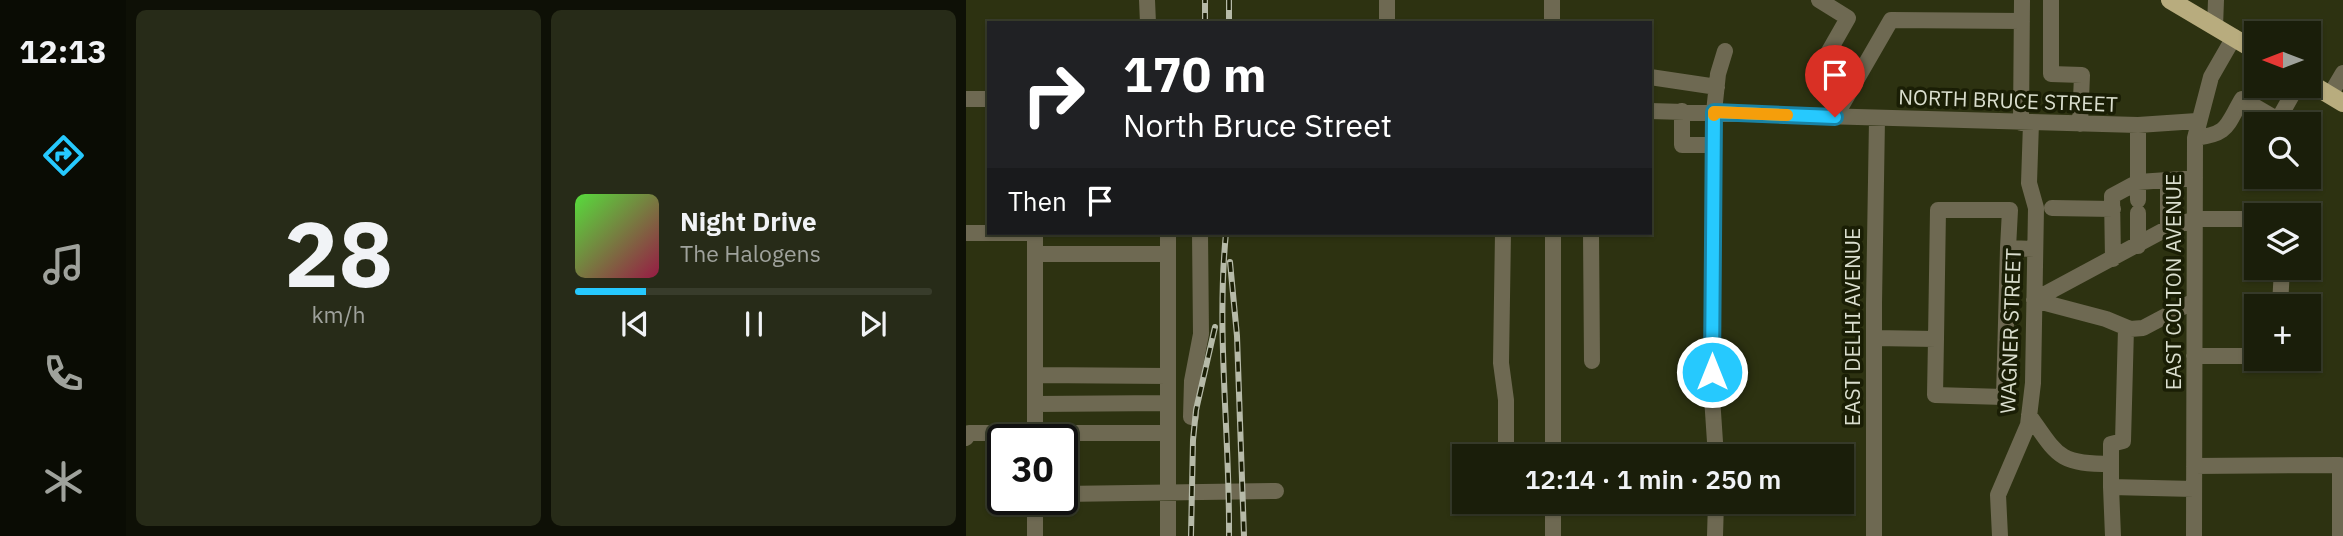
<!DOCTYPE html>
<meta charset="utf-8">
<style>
body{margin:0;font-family:"IBM Plex Sans",sans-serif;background:#272b18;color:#f1f3f6;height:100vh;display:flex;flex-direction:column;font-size:26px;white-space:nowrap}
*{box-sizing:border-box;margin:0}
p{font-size:23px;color:#9fa29c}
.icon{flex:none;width:38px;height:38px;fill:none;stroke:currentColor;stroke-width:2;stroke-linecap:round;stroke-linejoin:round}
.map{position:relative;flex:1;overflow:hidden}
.drawer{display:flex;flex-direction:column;gap:10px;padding:10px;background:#0e1006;width:840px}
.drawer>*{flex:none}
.hud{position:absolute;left:21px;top:21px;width:665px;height:214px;border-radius:0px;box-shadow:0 2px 5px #0004,0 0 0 2px #383c2b;background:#202124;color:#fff;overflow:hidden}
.needle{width:46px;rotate:270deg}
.buttons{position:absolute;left:1278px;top:21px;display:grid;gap:14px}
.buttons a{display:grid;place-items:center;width:77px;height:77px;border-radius:0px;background:#1a1e0a;box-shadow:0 2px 5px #0004,0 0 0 2px #383c2b;font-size:35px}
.speed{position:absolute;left:21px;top:424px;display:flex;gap:14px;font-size:35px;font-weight:700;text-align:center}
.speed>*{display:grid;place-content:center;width:91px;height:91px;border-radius:50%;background:#1a1e0a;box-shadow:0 2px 5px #0004,0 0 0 2px #383c2b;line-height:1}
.speed .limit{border:4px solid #111;border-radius:10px;background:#fff;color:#111}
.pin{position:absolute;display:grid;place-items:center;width:60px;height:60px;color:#fff;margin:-72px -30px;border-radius:50% 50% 50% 0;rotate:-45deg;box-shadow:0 0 7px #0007}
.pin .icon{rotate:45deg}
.me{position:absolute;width:77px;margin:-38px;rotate:0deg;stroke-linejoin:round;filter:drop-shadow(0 0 5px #0008)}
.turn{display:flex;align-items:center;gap:24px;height:147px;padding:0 21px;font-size:32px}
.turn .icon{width:91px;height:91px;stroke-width:2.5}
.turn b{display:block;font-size:49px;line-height:60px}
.then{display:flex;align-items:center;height:66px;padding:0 21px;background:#0003;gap:14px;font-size:26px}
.drawer .widget{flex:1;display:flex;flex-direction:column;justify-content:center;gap:10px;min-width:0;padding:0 24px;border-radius:10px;background:#272b18}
.drawer .dial{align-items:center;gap:0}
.dial b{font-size:91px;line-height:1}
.song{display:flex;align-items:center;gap:21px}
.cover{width:84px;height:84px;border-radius:10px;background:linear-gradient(135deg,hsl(110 70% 55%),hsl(340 70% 35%))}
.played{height:7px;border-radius:4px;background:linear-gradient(90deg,#26c9fe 20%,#383c2b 20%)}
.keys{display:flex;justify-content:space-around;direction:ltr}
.drawer .tiles{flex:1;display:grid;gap:10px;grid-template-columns:repeat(2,1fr)}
.trip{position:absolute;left:486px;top:444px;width:402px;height:70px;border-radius:0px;background:#1a1e0a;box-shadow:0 2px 5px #0004,0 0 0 2px #383c2b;font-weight:600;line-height:70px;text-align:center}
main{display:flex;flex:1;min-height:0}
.dock{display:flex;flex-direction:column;width:126px;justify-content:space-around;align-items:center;background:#0a0c04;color:#9fa29c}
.dock .icon{width:49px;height:49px}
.dock .active{color:#26c9fe}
.dock b{font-size:32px;color:#f1f3f6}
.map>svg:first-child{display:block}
</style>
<main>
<nav class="dock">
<b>12:13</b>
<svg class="icon active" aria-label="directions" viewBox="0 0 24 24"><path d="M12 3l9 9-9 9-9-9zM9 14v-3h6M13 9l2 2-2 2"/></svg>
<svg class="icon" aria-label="music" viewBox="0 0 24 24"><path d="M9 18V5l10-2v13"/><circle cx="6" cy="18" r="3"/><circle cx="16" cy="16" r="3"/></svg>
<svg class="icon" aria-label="phone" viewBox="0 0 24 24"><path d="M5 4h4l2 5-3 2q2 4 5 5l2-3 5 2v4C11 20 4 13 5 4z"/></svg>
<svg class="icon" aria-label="climate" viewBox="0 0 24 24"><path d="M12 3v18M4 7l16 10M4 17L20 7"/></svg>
</nav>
<section class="drawer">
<div class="tiles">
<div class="widget dial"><b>28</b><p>km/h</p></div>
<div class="widget">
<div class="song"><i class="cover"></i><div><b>Night Drive</b><p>The Halogens</p></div></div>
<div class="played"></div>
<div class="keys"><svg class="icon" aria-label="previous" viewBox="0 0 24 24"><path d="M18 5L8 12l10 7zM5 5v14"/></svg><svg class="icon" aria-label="pause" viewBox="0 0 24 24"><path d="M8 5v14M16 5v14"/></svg><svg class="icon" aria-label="next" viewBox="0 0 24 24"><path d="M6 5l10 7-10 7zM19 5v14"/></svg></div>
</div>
</div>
</section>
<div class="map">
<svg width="1377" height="536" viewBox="0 0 1377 536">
<rect width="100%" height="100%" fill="#23280e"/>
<path fill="#2d3211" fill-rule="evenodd" d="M0,0h1377v536h-1377zM23,23h661v210h-661zM1290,33h52v53h-52zM1290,124h52v53h-52zM1290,215h52v53h-52zM1290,306h52v53h-52zM37,439h59v60h-59zM499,457h378v45h-378z"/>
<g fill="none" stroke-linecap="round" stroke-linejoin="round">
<path stroke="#6e6952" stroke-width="16" d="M181,0l1,23
M421,0v23
M1085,0v74l31,1 -2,49
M586,23v-23
M1249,27l1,-27
M850,74l32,-56 -29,-18
M684,77l67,10
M1364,95l13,-22
M0,99h23
M684,111l488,14 59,-4
M716,111v34h32
M869,117l56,-97 131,1
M1055,123l1,-123
M1229,138c34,-4 31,-12 47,-39l36,21 19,-34
M1172,200v-75
M1086,208l61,1
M1202,228v-48l27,-2
M0,233h69
M202,233v21
M537,233l-2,130 5,37v42
M587,233v224
M625,233l1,128
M1172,246v-33
M69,254h133v282
M1147,259l-1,-63 26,-14 30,-2
M1068,300l134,-72 27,-9h61
M1068,300l72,19 24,10 13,-1 51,-27
M1314,306l2,-38
M908,338l62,1 -1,56 69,2 4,-149 27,1
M970,339l2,-129h72l-2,38
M1228,356h62
M69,375l133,1
M70,404l132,-1
M1063,415c29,41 29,49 82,49
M225,417l1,-36 9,-47 -1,-101
M0,438l3,-5h199
M69,439v-206
M750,457l-4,-60 2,-285 4,-38 7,-23
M1228,466l146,-1v71
M1145,487v-43l12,-3 3,-113
M96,494l214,-3
M69,499v37
M587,502v34
M749,536l1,-34
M908,536v-233l3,-184
M1034,536l-2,-41 30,-70 5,-42 3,-175 -7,-25 2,-60
M1147,536l-2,-49 83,2
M1228,536l1,-398 16,-61 23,-40"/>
<path stroke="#b8ac7e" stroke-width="18" d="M1204,0l86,51
M1342,82l35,21"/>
<defs>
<path id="rail" d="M263,0v23
M239,23v-23
M260,233c-10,101 4,202 3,303
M264,262l7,74 7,200
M225,536l2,-96 3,-30 19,-83"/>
</defs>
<use href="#rail" stroke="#b6baa8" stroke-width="6"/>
<use href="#rail" stroke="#1a1e05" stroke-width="3.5" stroke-dasharray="10" stroke-linecap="butt"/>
</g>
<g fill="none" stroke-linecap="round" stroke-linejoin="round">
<defs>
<path id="route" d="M746,372l2,-260 121,5"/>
</defs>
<use href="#route" stroke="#1983a5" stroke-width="18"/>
<use href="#route" stroke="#26c9fe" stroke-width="12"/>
<path stroke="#f59e0b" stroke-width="12" d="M748,115v-3l73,3"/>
</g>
<g text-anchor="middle" stroke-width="7" stroke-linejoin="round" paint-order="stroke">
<g font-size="21" fill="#dadece" stroke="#1a1e05">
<text transform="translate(1042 101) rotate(2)" y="7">NORTH BRUCE STREET</text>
<text transform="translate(1208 282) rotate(-90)" y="7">EAST COLTON AVENUE</text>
<text transform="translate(887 327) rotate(-90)" y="7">EAST DELHI AVENUE</text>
<text transform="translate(1045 331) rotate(-88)" y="7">WAGNER STREET</text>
</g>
</g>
</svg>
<div class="buttons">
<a><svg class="needle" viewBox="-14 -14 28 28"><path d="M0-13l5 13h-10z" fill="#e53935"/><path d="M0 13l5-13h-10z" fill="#9fa29c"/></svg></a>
<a><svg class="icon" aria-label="search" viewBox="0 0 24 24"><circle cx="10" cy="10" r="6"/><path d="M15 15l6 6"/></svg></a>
<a><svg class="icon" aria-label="layers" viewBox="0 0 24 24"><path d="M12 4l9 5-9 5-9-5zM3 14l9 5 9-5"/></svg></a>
<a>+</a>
</div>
<div class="speed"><div class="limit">30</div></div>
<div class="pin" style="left:869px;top:117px;background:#d93025"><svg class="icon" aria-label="arrive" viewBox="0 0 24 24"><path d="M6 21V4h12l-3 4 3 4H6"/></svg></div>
<svg class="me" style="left:746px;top:372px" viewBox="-20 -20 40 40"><circle r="17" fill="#26c9fe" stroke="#fff" stroke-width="3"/><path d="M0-11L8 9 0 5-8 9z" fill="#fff"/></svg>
<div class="trip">12:14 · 1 min · 250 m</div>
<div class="hud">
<div class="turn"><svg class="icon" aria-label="right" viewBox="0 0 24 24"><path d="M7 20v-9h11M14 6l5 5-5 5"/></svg><div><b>170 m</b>North Bruce Street</div></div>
<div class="then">Then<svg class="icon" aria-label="arrive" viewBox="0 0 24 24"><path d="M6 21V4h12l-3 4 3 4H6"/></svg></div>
</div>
</div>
</main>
